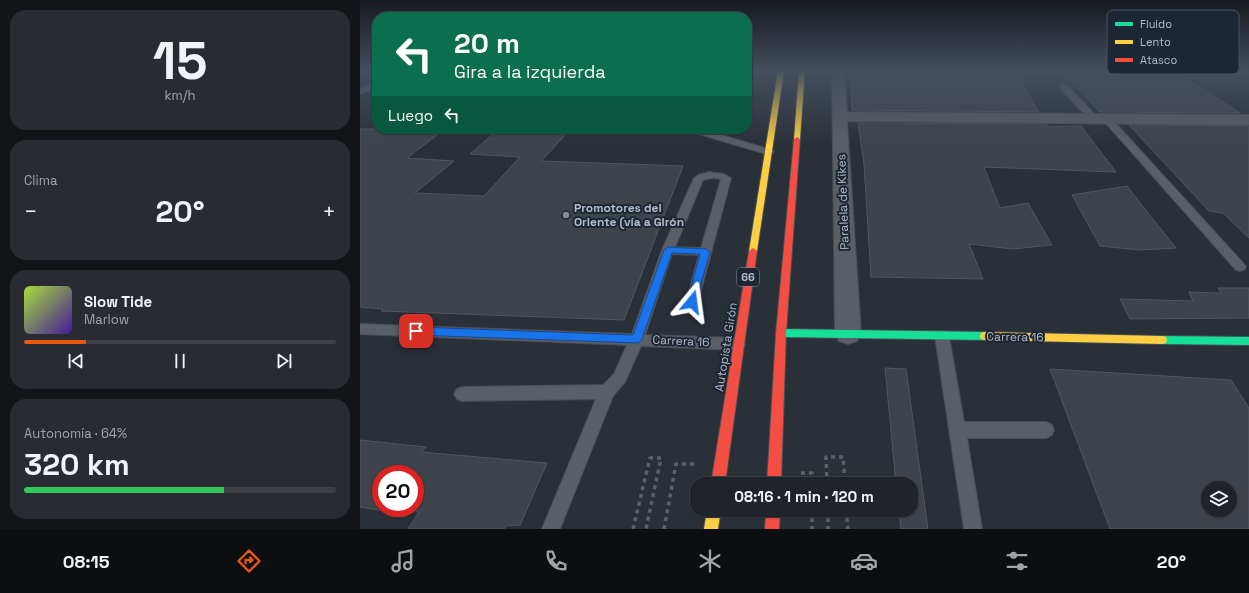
<!DOCTYPE html>
<html lang="es">
<meta charset="utf-8">
<style>
body{margin:0;font-family:"Space Grotesk",sans-serif;background:#282c32;color:#f1f3f6;height:100vh;display:flex;flex-direction:column;font-size:15px;white-space:nowrap}
*{box-sizing:border-box;margin:0}
p{font-size:13px;color:#a2a4a8}
.icon{flex:none;width:22px;height:22px;fill:none;stroke:currentColor;stroke-width:2;stroke-linecap:round;stroke-linejoin:round}
.map{position:relative;flex:1;overflow:hidden}
.drawer{display:flex;flex-direction:column;gap:10px;padding:10px;background:#121417;width:360px}
.drawer>*{flex:none}
.top-card{position:absolute;left:12px;top:12px;width:380px;height:122px;border-radius:16px;box-shadow:0 1px 3px #0004,0 0 0 1px #3d4147;background:#0b6e4f;color:#fff;overflow:hidden}
.controls{position:absolute;left:841px;top:481px;display:grid;gap:8px}
.controls a{display:grid;place-items:center;width:36px;height:36px;border-radius:50%;background:#20242a;box-shadow:0 1px 3px #0004,0 0 0 1px #3d4147;font-size:20px}
.speed{position:absolute;left:12px;top:465px;display:flex;gap:8px;font-size:20px;font-weight:700;text-align:center}
.speed>*{display:grid;place-content:center;width:52px;height:52px;border-radius:50%;background:#20242a;box-shadow:0 1px 3px #0004,0 0 0 1px #3d4147;line-height:1}
.speed .limit{border:6px solid #d22;background:#fff;color:#111}
.pin{position:absolute;display:grid;place-items:center;width:34px;height:34px;color:#fff;margin:-17px;border-radius:8px;box-shadow:0 2px 6px #0006}
.me{position:absolute;width:44px;margin:-22px;rotate:16deg;stroke-linejoin:round;filter:drop-shadow(0 0 3px #0008)}
.turn{display:flex;align-items:center;gap:14px;height:84px;padding:0 16px;font-size:18px}
.turn .icon{width:52px;height:52px;stroke-width:2.5}
.turn b{display:block;font-size:28px;line-height:34px}
.then{display:flex;align-items:center;height:38px;padding:0 16px;background:#0003;gap:8px;font-size:15px}
.big{font-size:30px;font-weight:700;line-height:1.1}
.drawer .card{flex:1;display:flex;flex-direction:column;justify-content:center;gap:6px;min-width:0;padding:0 14px;border-radius:16px;background:#282c32}
.drawer .dial{align-items:center;gap:0}
.dial b{font-size:52px;line-height:1}
.song{display:flex;align-items:center;gap:12px}
.cover{width:48px;height:48px;border-radius:6px;background:linear-gradient(135deg,hsl(80 70% 55%),hsl(260 70% 35%))}
.played{height:4px;border-radius:2px;background:linear-gradient(90deg,#ea580c 20%,#3d4147 20%)}
.keys{display:flex;justify-content:space-around;direction:ltr}
.heat{display:flex;justify-content:space-between;align-items:center;font-size:22px;direction:ltr}
.charge{height:6px;border-radius:3px;background:linear-gradient(90deg,#34c759 64%,#3d4147 0)}
.trip{position:absolute;left:330px;top:477px;width:228px;height:40px;border-radius:16px;background:#20242a;box-shadow:0 1px 3px #0004,0 0 0 1px #3d4147;font-weight:700;line-height:40px;text-align:center}
.menu{display:flex;height:64px;justify-content:space-around;align-items:center;background:#0d0e11;color:#a2a4a8}
.menu .icon{width:28px;height:28px}
.menu .on{color:#ea580c}
.menu b{font-size:18px;color:#f1f3f6}
main{display:flex;flex:1;min-height:0}
.map>svg:first-child{display:block}
</style>
<main>
<section class="drawer">
<div class="card dial"><b>15</b><p>km/h</p></div>
<div class="card"><p>Clima</p>
<div class="heat"><a>−</a><b class="big">20°</b><a>+</a></div>
</div>
<div class="card">
<div class="song"><i class="cover"></i><div><b>Slow Tide</b><p>Marlow</p></div></div>
<div class="played"></div>
<div class="keys"><svg class="icon" aria-label="previous" viewBox="0 0 24 24"><path d="M18 5L8 12l10 7zM5 5v14"/></svg><svg class="icon" aria-label="pause" viewBox="0 0 24 24"><path d="M8 5v14M16 5v14"/></svg><svg class="icon" aria-label="next" viewBox="0 0 24 24"><path d="M6 5l10 7-10 7zM19 5v14"/></svg></div>
</div>
<div class="card"><p>Autonomía · 64%</p><b class="big">320 km</b><div class="charge"></div></div>
</section>
<div class="map">
<svg width="889" height="529" viewBox="0 0 889 529">
<rect width="100%" height="100%" fill="#2a3038"/>
<path fill="#3f444c" stroke="#52575f" fill-rule="evenodd" d="M491,71h162l26,41 -187,-2z
M733,71h82l65,42 -140,-1 -38,-39h33z
M498,123l189,1 1,3 33,-1 35,46 -132,-5 16,41 28,-5 24,42 -39,4 -44,-5 14,35 -112,-2 -7,-113z
M769,125l120,1v112l-26,-25 -14,-2z
M0,129h85l-38,29 47,3 -39,32 69,3 36,-39 -50,-3 29,-25h72l-30,32 142,5 -59,154 -243,-9 2,-2 -23,-2z
M767,186l21,27 28,35 -36,2 -40,-4 -28,-51z
M858,288h31v30l-119,1 -10,-20 73,2 -4,-9 32,1z
M525,368l21,1 22,160h-27l-2,-19h12v-26h-15z
M690,369l181,11 18,28v121h-139zM848,488h22v22h-22z
M0,440l66,7 -5,5 126,11 -27,62 -14,1 -2,3h-96l11,-17 -40,-2 -19,-3zM21,474h34v34h-34z"/>
<g fill="none" stroke-linecap="round" stroke-linejoin="round">
<defs>
<path id="lane" d="M17,82v5l-17,7v-5z
M700,84h6l31,33 1,2 -1,2h-6l-31,-33z
M744,117h6l134,147 2,3 -2,3 -4,1 -4,-1 -132,-149 -1,-2z
M328,129h13l71,21 2,2 -5,3 -3,-1 -77,-23z
M349,172l15,2 7,4 -33,124 -1,3 -5,2 -5,-2 -1,-3 13,-47 -27,-1 -27,81 93,3 5,2 2,4 -2,4 -5,2 -97,-4 -16,36 -12,14 -53,133h-18l54,-130 -134,2 -5,-2 -3,-5 3,-5 5,-2 141,-2 11,-11 13,-29 -267,-11v-10l272,10 30,-84 32,-72 4,-3zM353,178l8,1 -20,69 -26,-1 28,-67z
M582,331l5,1 2,4 15,86h82l6,3 2,5 -2,5 -6,3h-79l15,91h-18l-29,-193 2,-4z"/>
<path id="street" d="M472,71h12l3,41 402,3v10l-402,-4 14,213 -4,7 -9,3 -9,-3 -4,-7z"/>
<path id="fast" d="M421,329l204,3 4,1 1,3 -1,3 -4,1 -204,-3 -4,-1 -1,-3 1,-3z
M802,336l87,1v8l-87,-1 -4,-1 -1,-3 1,-3z"/>
<path id="slow" d="M418,71h6l-27,180 -4,3 -4,-3z
M439,71h6l-5,68 -3,2 -3,-2z
M625,332l177,4 4,1 1,3 -1,3 -4,1 -177,-4 -4,-1 -1,-3 1,-3z
M347,510h14l-3,19h-14z"/>
<path id="jam" d="M437,137l3,2 -14,194 -5,151h-14l9,-151 18,-194z
M393,248l4,3 -32,233h-14l38,-233z
M406,510h14l-1,19h-14z"/>
</defs>
<use href="#lane" stroke="#484c55" stroke-width="2"/>
<use href="#street" stroke="#484c55" stroke-width="2"/>
<use href="#fast" stroke="#484c55" stroke-width="2"/>
<use href="#slow" stroke="#484c55" stroke-width="2"/>
<use href="#jam" stroke="#484c55" stroke-width="2"/>
<path stroke="#5c6268" stroke-width="3.5" stroke-dasharray="4 4" stroke-linecap="butt" d="M441,473h11v11
M467,484l-1,-27h17l2,27
M452,510v19
M468,510v19
M486,510l2,19
M273,529l17,-71h11l-15,71
M304,529l12,-65h18"/>
<use href="#lane" fill="#5a5e66" fill-rule="evenodd"/>
<use href="#street" fill="#5a5e66" fill-rule="evenodd"/>
<use href="#fast" fill="#16e098" fill-rule="evenodd"/>
<use href="#slow" fill="#ffcf43" fill-rule="evenodd"/>
<use href="#jam" fill="#f24e42" fill-rule="evenodd"/>
</g>
<linearGradient id="sky" x2="0" y2="1"><stop stop-color="#171a1f"/><stop offset="0.49" stop-color="#444e5e"/><stop offset="1" stop-color="#444e5e" stop-opacity="0"/></linearGradient>
<rect width="889" height="145" fill="url(#sky)"/>
<path fill="#1a73e8" stroke="#114b97" d="M308,247l38,2 4,3 -14,50 -1,3h-7l-1,-3 13,-48 -28,-1 -30,86 -2,3 -3,1 -221,-8 -4,-1 -1,-3 1,-3 4,-1 217,8 31,-85z"/>
<circle fill="#848b96" stroke="#1d2633" stroke-width="1.5" cx="206" cy="215" r="4"/>
<g text-anchor="middle" stroke-width="4" stroke-linejoin="round" paint-order="stroke">
<rect fill="#1d2633" stroke="#878f9c" stroke-width="1" x="377" y="268" width="22" height="18" rx="3"/>
<g font-size="11" font-weight="bold" fill="#b4bcc9">
<text x="388" y="281">66</text>
</g>
<g font-size="12" fill="#b4bcc9" stroke="#1d2633">
<text transform="translate(483 202) rotate(-92)" y="4">Paralela de Kikes</text>
<text transform="translate(655 337) rotate(1)" y="4">Carrera 16</text>
<text transform="translate(321 341) rotate(3)" y="4">Carrera 16</text>
<text transform="translate(366 347) rotate(-81)" y="4">Autopista Girón</text>
</g>
<g font-size="12" font-weight="bold" fill="#b4bcc9" stroke="#1d2633" text-anchor="start">
<text x="214" y="212">Promotores del<tspan x="214" dy="14">Oriente (vía a Girón</tspan></text>
</g>
</g>
<rect x="747" y="10" width="132" height="64" rx="6" fill="#1d2633" stroke="#4a5360" stroke-width="1"/>
<rect x="755" y="22" width="18" height="4" fill="#16e098"/>
<rect x="755" y="40" width="18" height="4" fill="#ffcf43"/>
<rect x="755" y="58" width="18" height="4" fill="#f24e42"/>
<g font-size="11" fill="#b4bcc9">
<text x="780" y="28">Fluido</text>
<text x="780" y="46">Lento</text>
<text x="780" y="64">Atasco</text>
</g>
</svg>
<div class="controls">
<a><svg class="icon" aria-label="layers" viewBox="0 0 24 24"><path d="M12 4l9 5-9 5-9-5zM3 14l9 5 9-5"/></svg></a>
</div>
<div class="speed"><div class="limit">20</div></div>
<div class="pin" style="left:56px;top:331px;background:#d93025"><svg class="icon" aria-label="arrive" viewBox="0 0 24 24"><path d="M6 21V4h12l-3 4 3 4H6"/></svg></div>
<svg class="me" style="left:332px;top:302px" viewBox="-20 -20 40 40"><path d="M0-17L14 15 0 8-14 15z" fill="#1a73e8" stroke="#fff" stroke-width="4"/></svg>
<div class="trip">08:16 · 1 min · 120 m</div>
<div class="top-card">
<div class="turn"><svg class="icon" aria-label="left" viewBox="0 0 24 24"><path d="M17 20v-9H6M10 6l-5 5 5 5"/></svg><div><b>20 m</b>Gira a la izquierda</div></div>
<div class="then">Luego<svg class="icon" aria-label="left" viewBox="0 0 24 24"><path d="M17 20v-9H6M10 6l-5 5 5 5"/></svg></div>
</div>
</div>
</main>
<nav class="menu">
<b>08:15</b>
<svg class="icon on" aria-label="directions" viewBox="0 0 24 24"><path d="M12 3l9 9-9 9-9-9zM9 14v-3h6M13 9l2 2-2 2"/></svg>
<svg class="icon" aria-label="music" viewBox="0 0 24 24"><path d="M9 18V5l10-2v13"/><circle cx="6" cy="18" r="3"/><circle cx="16" cy="16" r="3"/></svg>
<svg class="icon" aria-label="phone" viewBox="0 0 24 24"><path d="M5 4h4l2 5-3 2q2 4 5 5l2-3 5 2v4C11 20 4 13 5 4z"/></svg>
<svg class="icon" aria-label="climate" viewBox="0 0 24 24"><path d="M12 3v18M4 7l16 10M4 17L20 7"/></svg>
<svg class="icon" aria-label="car" viewBox="0 0 24 24"><path d="M5 17H2v-5l4-1 3-4h7l3 4 3 1v5h-3M9 17h6M6 11h13"/><circle cx="7" cy="17" r="2"/><circle cx="17" cy="17" r="2"/></svg>
<svg class="icon" aria-label="filters" viewBox="0 0 24 24"><path d="M4 7h16M4 17h16"/><circle cx="9" cy="7" r="2"/><circle cx="15" cy="17" r="2"/></svg>
<b>20°</b>
</nav>
